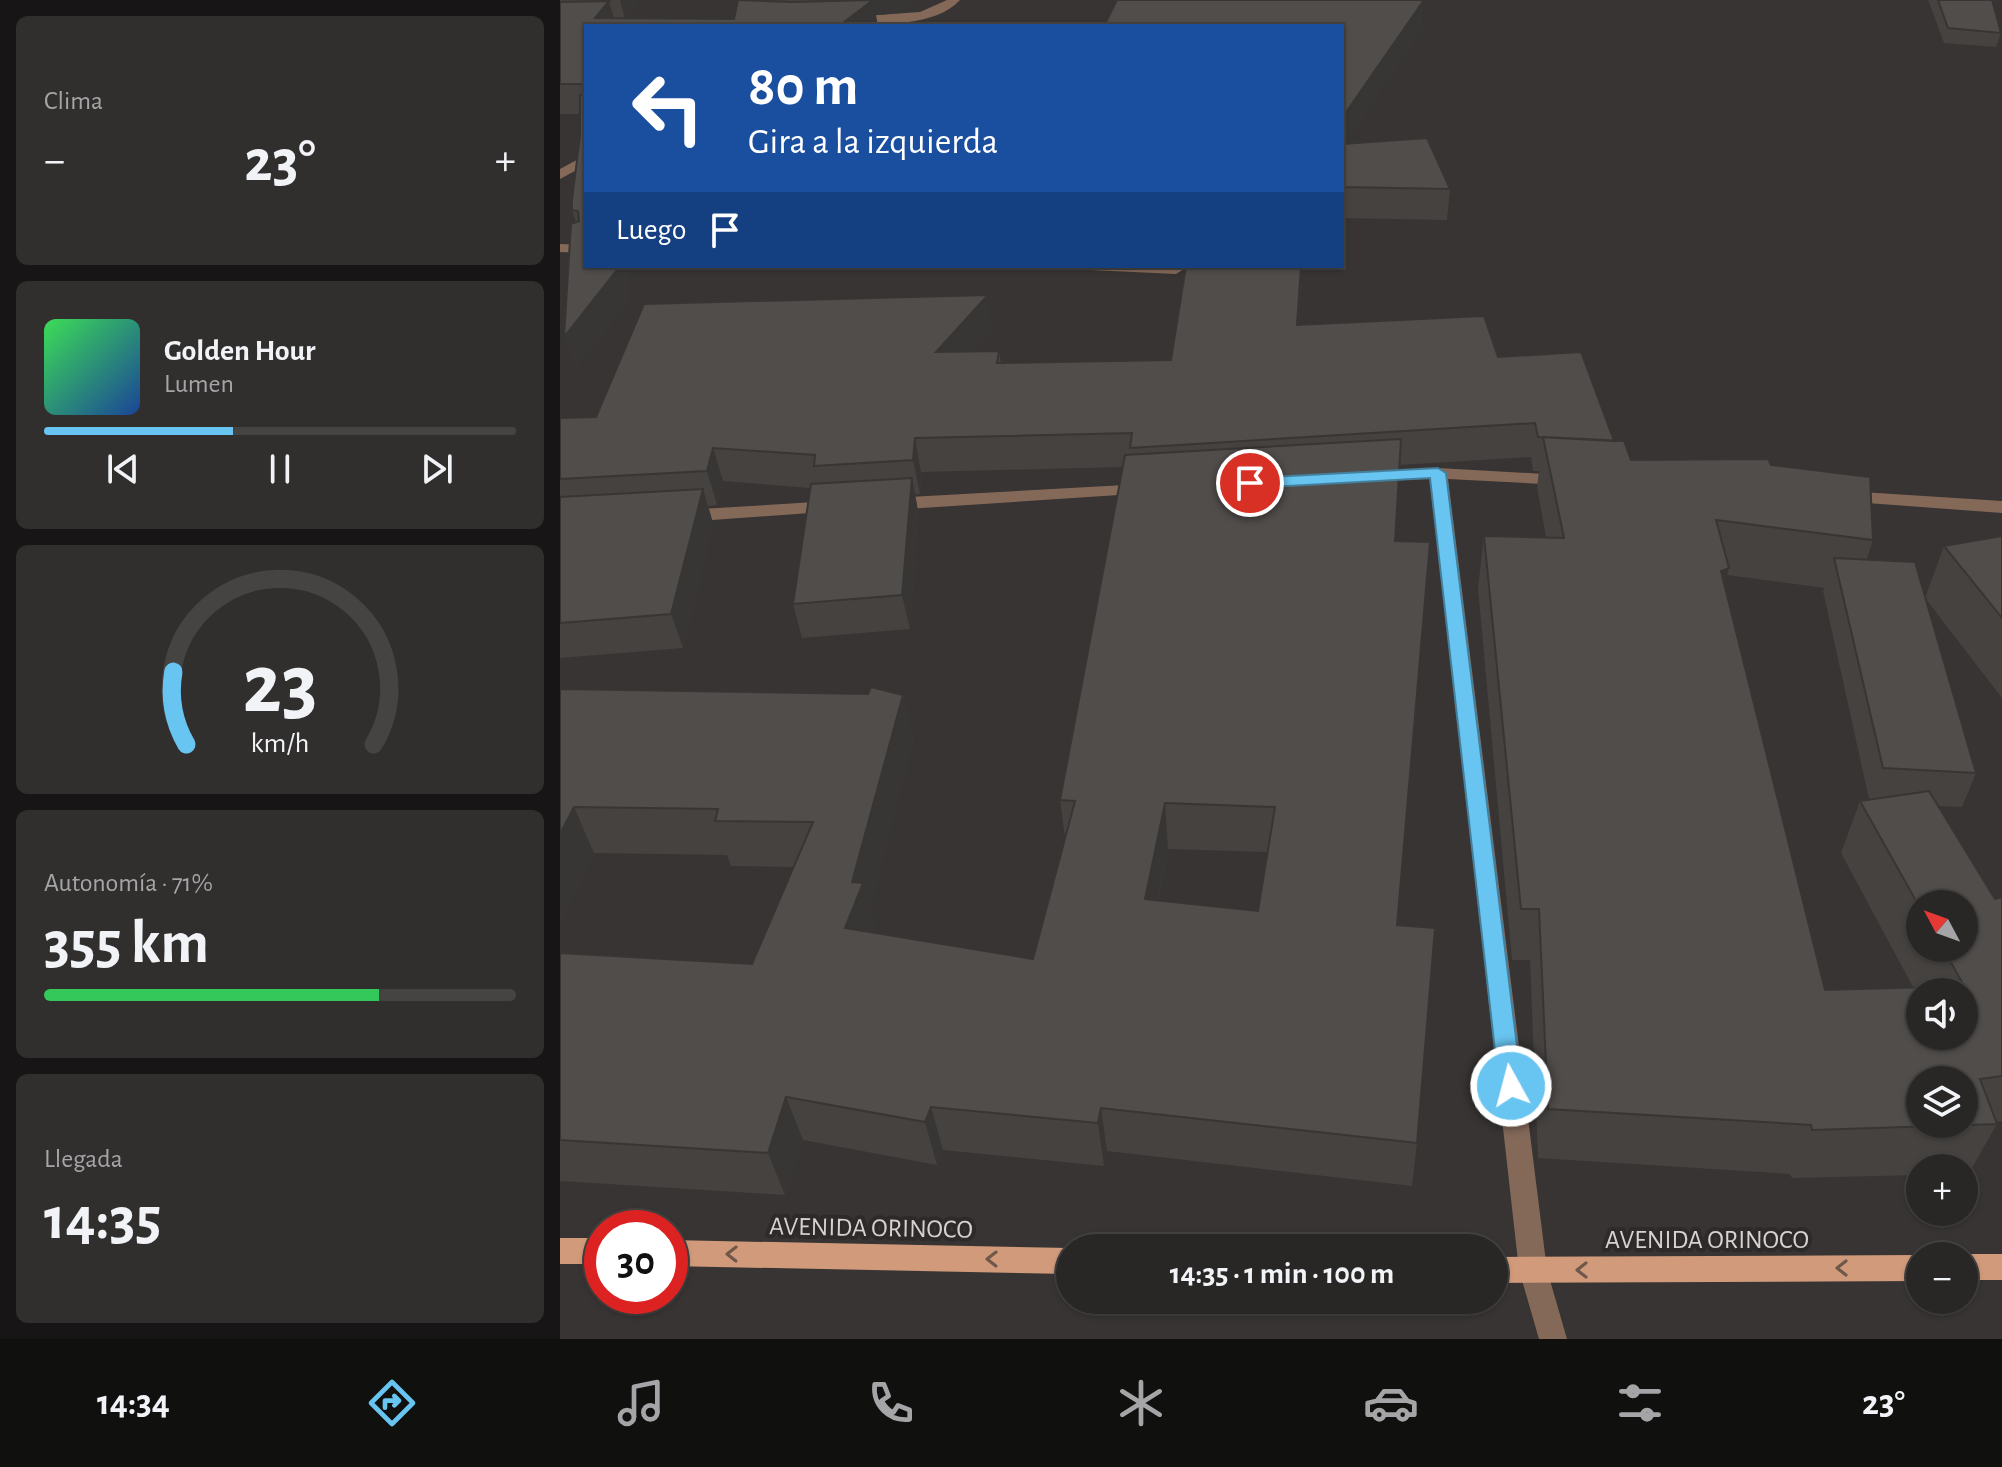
<!DOCTYPE html>
<html lang="es">
<meta charset="utf-8">
<style>
body{margin:0;font-family:"Alegreya Sans",sans-serif;background:#312f2e;color:#f1f3f6;height:100vh;display:flex;flex-direction:column;font-size:30px;white-space:nowrap}
*{box-sizing:border-box;margin:0}
p{font-size:26px;color:#a5a5a7}
.icon{flex:none;width:44px;height:44px;fill:none;stroke:currentColor;stroke-width:2;stroke-linecap:round;stroke-linejoin:round}
.map{position:relative;flex:1;overflow:hidden}
.sheet{display:flex;flex-direction:column;gap:16px;padding:16px;background:#171515;width:560px}
.sheet>*{flex:none}
.hud{position:absolute;left:24px;top:24px;width:760px;height:244px;border-radius:0px;box-shadow:0 2px 6px #0004,0 0 0 2px #454443;background:#1a4fa0;color:#fff;overflow:hidden}
.needle{width:52px;rotate:311deg}
.controls{position:absolute;left:1346px;top:890px;display:grid;gap:16px}
.controls a{display:grid;place-items:center;width:72px;height:72px;border-radius:50%;background:#292726;box-shadow:0 2px 6px #0004,0 0 0 2px #454443;font-size:40px}
.speed{position:absolute;left:24px;top:1210px;display:flex;gap:16px;font-size:40px;font-weight:700;text-align:center}
.speed>*{display:grid;place-content:center;width:104px;height:104px;border-radius:50%;background:#292726;box-shadow:0 2px 6px #0004,0 0 0 2px #454443;line-height:1}
.speed .limit{border:12px solid #d22;background:#fff;color:#111}
.pin{position:absolute;display:grid;place-items:center;width:68px;height:68px;color:#fff;margin:-34px;border:4px solid #fff;border-radius:50%;box-shadow:0 2px 8px #0007}
.me{position:absolute;width:88px;margin:-44px;rotate:353deg;stroke-linejoin:round;filter:drop-shadow(0 0 6px #0008)}
.turn{display:flex;align-items:center;gap:28px;height:168px;padding:0 32px;font-size:36px}
.turn .icon{width:104px;height:104px;stroke-width:2.5}
.turn b{display:block;font-size:56px;line-height:68px}
.then{display:flex;align-items:center;height:76px;padding:0 32px;background:#0003;gap:16px;font-size:30px}
.big{font-size:60px;font-weight:700;line-height:1.1}
.sheet .widget{flex:1;display:flex;flex-direction:column;justify-content:center;gap:12px;min-width:0;padding:0 28px;border-radius:12px;background:#312f2e}
.sheet .dial{align-items:center;gap:0}
.dial svg{height:208px;overflow:visible;fill:none;stroke:#454443;stroke-width:7;stroke-linecap:round;text-anchor:middle}
.dial text{fill:#f1f3f6;stroke:none}
.song{display:flex;align-items:center;gap:24px}
.cover{width:96px;height:96px;border-radius:12px;background:linear-gradient(135deg,hsl(130 70% 55%),hsl(220 70% 35%))}
.played{height:8px;border-radius:4px;background:linear-gradient(90deg,#68c4f0 40%,#454443 40%)}
.keys{display:flex;justify-content:space-around;direction:ltr}
.heat{display:flex;justify-content:space-between;align-items:center;font-size:44px;direction:ltr}
.charge{height:12px;border-radius:6px;background:linear-gradient(90deg,#34c759 71%,#454443 0)}
.trip{position:absolute;left:496px;top:1234px;width:452px;height:80px;border-radius:40px;background:#292726;box-shadow:0 2px 6px #0004,0 0 0 2px #454443;font-weight:700;line-height:80px;text-align:center}
.tabs{display:flex;height:128px;justify-content:space-around;align-items:center;background:#10100f;color:#a5a5a7}
.tabs .icon{width:56px;height:56px}
.tabs .current{color:#68c4f0}
.tabs b{font-size:36px;color:#f1f3f6}
main{display:flex;flex:1;min-height:0}
.map>svg:first-child{display:block}
</style>
<main>
<section class="sheet">
<div class="widget"><p>Clima</p>
<div class="heat"><a>−</a><b class="big">23°</b><a>+</a></div>
</div>
<div class="widget">
<div class="song"><i class="cover"></i><div><b>Golden Hour</b><p>Lumen</p></div></div>
<div class="played"></div>
<div class="keys"><svg class="icon" aria-label="previous" viewBox="0 0 24 24"><path d="M18 5L8 12l10 7zM5 5v14"/></svg><svg class="icon" aria-label="pause" viewBox="0 0 24 24"><path d="M8 5v14M16 5v14"/></svg><svg class="icon" aria-label="next" viewBox="0 0 24 24"><path d="M6 5l10 7-10 7zM19 5v14"/></svg></div>
</div>
<div class="widget dial"><svg viewBox="0 0 100 80">
<path d="M14 69A42 42 0 1 1 86 69"/>
<path d="M14 69A42 42 0 0 1 9 41" stroke="#68c4f0"/>
<text x="50" y="56" font-size="32" font-weight="700">23</text>
<text x="50" y="72" font-size="11">km/h</text>
</svg></div>
<div class="widget"><p>Autonomía · 71%</p><b class="big">355 km</b><div class="charge"></div></div>
<div class="widget"><p>Llegada</p><b class="big">14:35</b></div>
</section>
<div class="map">
<svg width="1442" height="1339" viewBox="0 0 1442 1339">
<rect width="100%" height="100%" fill="#373433"/>
<g fill="none" stroke-linecap="round" stroke-linejoin="round">
<path fill="#846959" fill-rule="evenodd" d="M387,0h13c-25,27 -75,23 -109,25l-6,-4 6,-4 69,-5z
M26,155v10l-26,14v-10z
M0,244l26,1v8l-26,-1z
M523,266h98l3,3 -8,5 -86,-4z
M878,468l124,7 9,5 -9,5 -114,-6 99,791 20,69h-28l-20,-69 -89,-791 -55,2 -9,-5 9,-5z
M583,484l9,5 -3,4 -258,17 -9,-6 9,-6z
M1286,491l156,10v12l-162,-12 -3,-4 3,-4z
M272,501l6,2 3,4 -3,4 -154,11 -9,-6 9,-6z"/>
<path fill="#d19b7b" fill-rule="evenodd" d="M0,1238h42v26h-42z
M110,1240l400,8v26l-400,-8z
M1404,1254h38v26h-38v-24h-5z
M1360,1255l3,1h-3v25l-426,2v-26z"/>
</g>
<path fill="#454240" fill-rule="evenodd" d="M0,0h79l-14,19h109l4,-19h175l-16,13 -21,2 -290,11v240l44,32 -55,71 1,-147 -4,-12 8,-75v-21h-20z
M1368,0h64l9,33 -5,14 -52,-4z
M782,26l81,1 -79,117 106,45 -3,31 -105,-2z
M626,266h117l-4,59 199,32 116,84 17,19 140,5 102,75 -6,19 58,39 19,-52 58,-10v162l-77,-100 51,175 -14,34 -24,-1 57,93 7,-2v224l-6,1 1,2 -28,49h-5v-5h-44v7l-128,3 -2,-4 -252,-16 -8,-198h-18l-34,-372 6,-52 62,1 -9,-50 2,-16h-6l-2,-14 -131,8 -5,76 2,384 20,218 -5,43 -305,-35 -3,15 -161,-16 -6,15 -134,-25 -18,55 -225,-14v-228l192,11 42,-97 -63,-1 -4,-11 -133,-2 -34,70v-234l343,6 10,45 -43,168 5,20 -1,4 159,27 32,-121 -5,-38 63,-333 -202,5 -1,22h-5l3,17 -8,118 -108,9 -9,-34 17,-116 -87,-7 -6,24 -9,1 5,17 -30,125 -123,10v-240l36,-1 396,-89 -21,23h28l2,12 170,-3zM1167,575l98,13 -2,3 46,208 -9,2 -19,52 72,134 -88,3 -100,-405zM608,849l100,3 -10,59 -100,-10zM1360,904l44,44h-44z"/>
<path fill="#383634" d="M60,0h19l-14,19z
M291,0h62l-16,13 -21,2 2,11h-39z
M864,0l-1,27 -81,120v-29z
M49,1l7,25 -21,-8z
M60,266h10v32l-55,71 -11,-32z
M741,266h2l-6,92v-33z
M428,295l4,33 -51,57 -5,-33z
M355,438l6,34 -1,22 -7,-34z
M153,448l10,33 -6,24 -10,-34z
M352,478l6,33 -8,118 -8,-34z
M143,489l10,34 -30,125 -12,-34z
M1169,568l-13,52 5,-49z
M343,695l10,45 -43,168 5,20 -17,44 -13,-44 7,-46z
M605,803l3,46 -19,95 -4,-45z
M14,807l20,46 -34,70v-89z
M226,1097l17,43 -18,55 -17,-42z
M371,1107l12,43 -6,15 -12,-43z
M541,1108l6,43 -3,15 -6,-43z"/>
<path fill="#504d4b" stroke="#383634" stroke-width="2" fill-rule="evenodd" d="M178,0l54,2 81,-2 -34,26h-253v58h-26v-82l49,-1 -14,17 139,1z
M557,0h307l-82,118v-92h-238z
M1378,0h54l9,33 -53,-5z
M20,95l6,1v170h34l-56,71 7,-113 8,-3 -1,-10 -6,-1v-9l8,-66z
M867,138l23,51 -108,-2v-43z
M626,266h115l-4,59 187,-9 14,41 83,-5 33,89 -76,-4 -3,-14 -405,25 2,-15 -217,5 -2,22 -99,6 1,-11 -102,-7 -6,23 -147,8v-61l36,-1 48,-113 344,-9 -52,57 63,-1 -2,12 174,-3z
M983,437l81,4 7,19 137,-1 3,6 99,12 3,63 -157,-20 13,48 -8,3 104,419 139,-4 -21,-38h21v-44h-44v4l-60,-107 69,-10 66,108 7,-2v179l-22,3 17,45 -185,6 -1,-5 -263,-16 -9,-200h-18l-37,-373 80,2zM1360,992h44v44h-44zM1360,1080h44v44h-44z
M841,439l-6,102 35,1 -33,383 38,3 -18,215 -316,-35 -3,15 -167,-16 -6,15 -139,-25 -18,56 -208,-13v-187l192,11 61,-142 -98,-1 3,-12 -144,-2 -14,27v-145l308,5 3,-7 32,8 -51,187 11,1 -18,45 188,31 42,-158 -15,-1 65,-345zM605,803l110,4 -17,104 -113,-12z
M352,478l-10,117 -109,9 18,-120z
M143,489l-32,125 -111,9v-126z
M1442,536v82l-58,-72z
M1274,558l81,4 61,211 -93,-5z"/>
<defs><path id="oneway-chevron" d="M-2-3.5L2.5 0L-2 3.5" fill="none" stroke-width="1.6" stroke-linecap="round" stroke-linejoin="round" transform="scale(2)"/></defs>
<g stroke="#6f574a">
<use href="#oneway-chevron" transform="translate(172 1254) rotate(-179)"/>
<use href="#oneway-chevron" transform="translate(432 1259) rotate(-179)"/>
<use href="#oneway-chevron" transform="translate(1282 1268) rotate(180)"/>
<use href="#oneway-chevron" transform="translate(1022 1270) rotate(180)"/>
</g>
<path fill="#68c4f0" stroke="#447f9c" stroke-width="2" d="M878,468l8,5 76,613 -3,7 -8,3 -8,-3 -4,-7 -69,-608 -180,10 -8,-5 8,-5z"/>
<g text-anchor="middle" stroke-width="8" stroke-linejoin="round" paint-order="stroke">
<g font-size="26" fill="#d5d3d2" stroke="#2d2a29">
<text transform="translate(311 1227) rotate(1)" y="9">AVENIDA ORINOCO</text>
<text x="1147" y="1248">AVENIDA ORINOCO</text>
</g>
</g>
</svg>
<div class="controls">
<a><svg class="needle" viewBox="-14 -14 28 28"><path d="M0-13l5 13h-10z" fill="#e53935"/><path d="M0 13l5-13h-10z" fill="#a5a5a7"/></svg></a>
<a><svg class="icon" aria-label="sound" viewBox="0 0 24 24"><path d="M4 9h4l5-4v14l-5-4H4zM17 9q2 3 0 6"/></svg></a>
<a><svg class="icon" aria-label="layers" viewBox="0 0 24 24"><path d="M12 4l9 5-9 5-9-5zM3 14l9 5 9-5"/></svg></a>
<a>+</a>
<a>−</a>
</div>
<div class="speed"><div class="limit">30</div></div>
<div class="pin" style="left:690px;top:483px;background:#d93025"><svg class="icon" aria-label="arrive" viewBox="0 0 24 24"><path d="M6 21V4h12l-3 4 3 4H6"/></svg></div>
<svg class="me" style="left:951px;top:1086px" viewBox="-20 -20 40 40"><circle r="17" fill="#68c4f0" stroke="#fff" stroke-width="3"/><path d="M0-11L8 9 0 5-8 9z" fill="#fff"/></svg>
<div class="trip">14:35 · 1 min · 100 m</div>
<div class="hud">
<div class="turn"><svg class="icon" aria-label="left" viewBox="0 0 24 24"><path d="M17 20v-9H6M10 6l-5 5 5 5"/></svg><div><b>80 m</b>Gira a la izquierda</div></div>
<div class="then">Luego<svg class="icon" aria-label="arrive" viewBox="0 0 24 24"><path d="M6 21V4h12l-3 4 3 4H6"/></svg></div>
</div>
</div>
</main>
<nav class="tabs">
<b>14:34</b>
<svg class="icon current" aria-label="directions" viewBox="0 0 24 24"><path d="M12 3l9 9-9 9-9-9zM9 14v-3h6M13 9l2 2-2 2"/></svg>
<svg class="icon" aria-label="music" viewBox="0 0 24 24"><path d="M9 18V5l10-2v13"/><circle cx="6" cy="18" r="3"/><circle cx="16" cy="16" r="3"/></svg>
<svg class="icon" aria-label="phone" viewBox="0 0 24 24"><path d="M5 4h4l2 5-3 2q2 4 5 5l2-3 5 2v4C11 20 4 13 5 4z"/></svg>
<svg class="icon" aria-label="climate" viewBox="0 0 24 24"><path d="M12 3v18M4 7l16 10M4 17L20 7"/></svg>
<svg class="icon" aria-label="car" viewBox="0 0 24 24"><path d="M5 17H2v-5l4-1 3-4h7l3 4 3 1v5h-3M9 17h6M6 11h13"/><circle cx="7" cy="17" r="2"/><circle cx="17" cy="17" r="2"/></svg>
<svg class="icon" aria-label="filters" viewBox="0 0 24 24"><path d="M4 7h16M4 17h16"/><circle cx="9" cy="7" r="2"/><circle cx="15" cy="17" r="2"/></svg>
<b>23°</b>
</nav>
